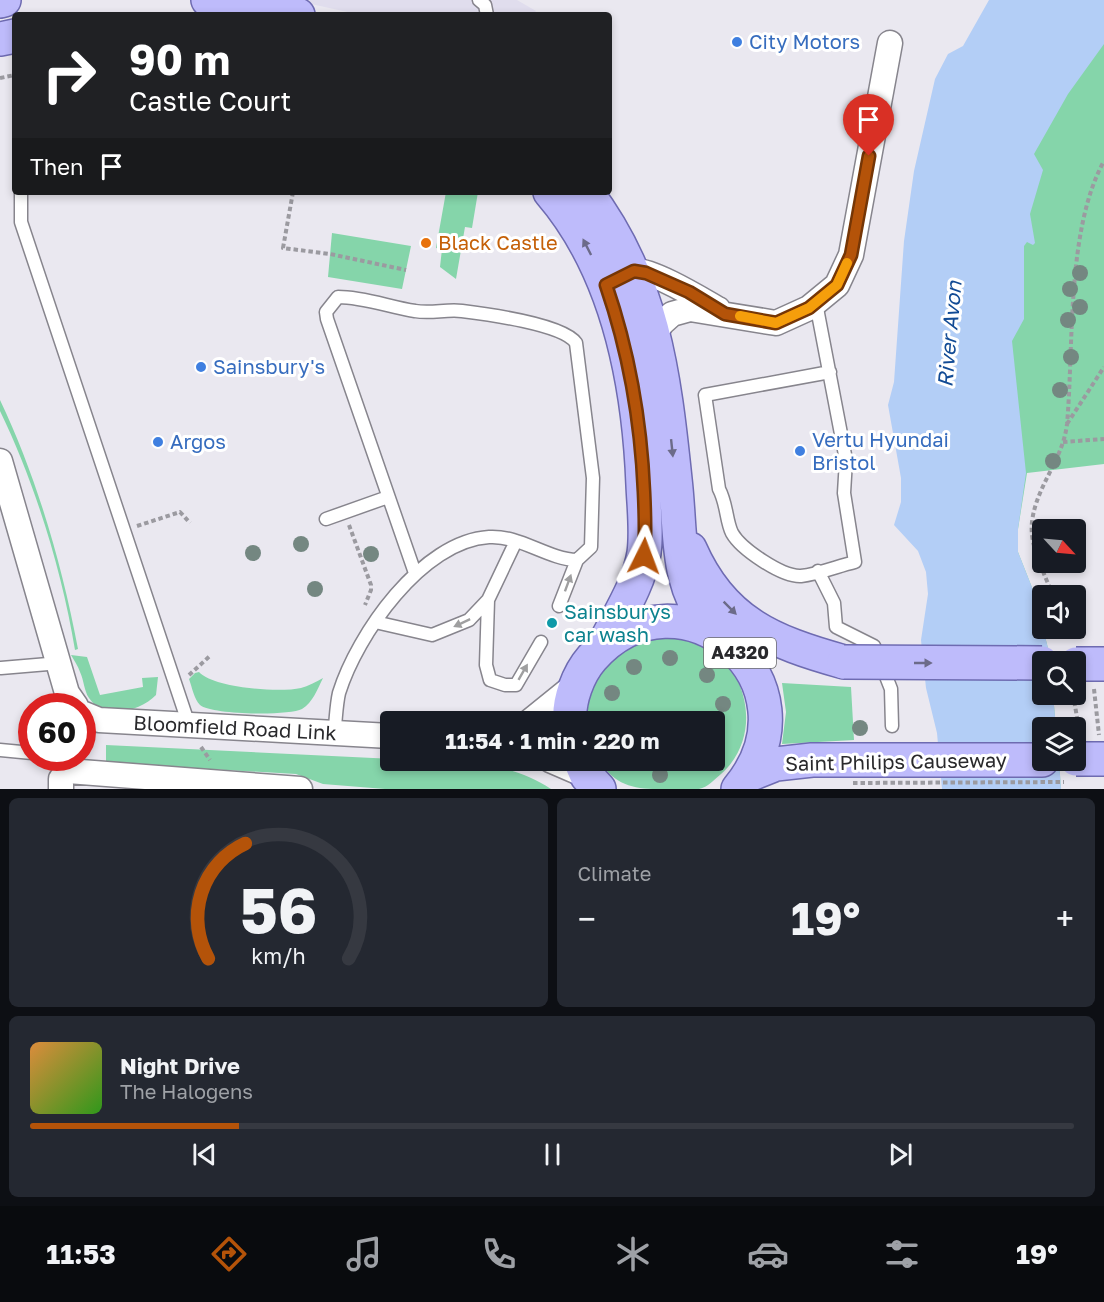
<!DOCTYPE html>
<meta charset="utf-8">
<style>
body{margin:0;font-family:"Golos Text",sans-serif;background:#242831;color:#f1f3f6;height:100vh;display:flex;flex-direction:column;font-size:22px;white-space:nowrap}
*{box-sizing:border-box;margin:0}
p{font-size:20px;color:#9ea1a6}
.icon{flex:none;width:33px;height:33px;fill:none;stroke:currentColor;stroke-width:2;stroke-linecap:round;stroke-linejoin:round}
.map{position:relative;height:789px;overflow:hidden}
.details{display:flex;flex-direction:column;gap:9px;padding:9px;background:#0d0f14;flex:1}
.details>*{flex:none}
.banner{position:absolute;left:12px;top:12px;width:600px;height:183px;border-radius:6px;box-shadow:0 3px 9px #0003;background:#202124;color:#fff;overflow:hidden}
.needle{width:39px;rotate:116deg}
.fabs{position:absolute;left:1032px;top:519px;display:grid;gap:12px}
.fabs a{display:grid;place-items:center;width:54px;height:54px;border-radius:6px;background:#171b24;box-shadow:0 3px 9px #0003;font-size:30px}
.speed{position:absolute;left:18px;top:693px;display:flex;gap:12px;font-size:30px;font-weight:700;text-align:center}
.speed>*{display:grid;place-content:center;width:78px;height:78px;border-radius:50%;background:#171b24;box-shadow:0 3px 9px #0003;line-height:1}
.speed .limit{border:9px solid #d22;background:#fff;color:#111}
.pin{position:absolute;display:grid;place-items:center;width:51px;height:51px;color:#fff;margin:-62px -26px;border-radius:50% 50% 50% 0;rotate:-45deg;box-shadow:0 0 6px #0007}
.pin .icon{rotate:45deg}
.me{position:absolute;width:66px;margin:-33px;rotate:3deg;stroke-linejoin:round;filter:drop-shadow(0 0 4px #0008)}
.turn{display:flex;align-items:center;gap:21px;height:126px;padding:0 18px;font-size:27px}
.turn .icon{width:78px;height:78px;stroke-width:2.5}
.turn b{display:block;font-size:42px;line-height:51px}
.then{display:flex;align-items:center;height:57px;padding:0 18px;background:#0003;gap:12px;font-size:22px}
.big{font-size:45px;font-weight:700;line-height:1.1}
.details .card{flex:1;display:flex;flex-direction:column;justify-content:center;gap:9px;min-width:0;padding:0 21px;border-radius:9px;background:#242831}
.details .dial{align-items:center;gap:0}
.dial svg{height:156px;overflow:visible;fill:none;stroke:#363941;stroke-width:7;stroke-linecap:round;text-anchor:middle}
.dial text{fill:#f1f3f6;stroke:none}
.song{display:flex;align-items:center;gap:18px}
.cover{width:72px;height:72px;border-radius:9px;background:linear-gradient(135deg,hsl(30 70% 55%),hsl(110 70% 35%))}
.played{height:6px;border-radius:3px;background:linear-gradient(90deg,#b45309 20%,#363941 20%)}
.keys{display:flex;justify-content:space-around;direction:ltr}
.heat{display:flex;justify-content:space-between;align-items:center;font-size:33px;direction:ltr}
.details .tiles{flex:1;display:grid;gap:9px;grid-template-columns:1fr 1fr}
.card:last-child{grid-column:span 2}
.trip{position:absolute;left:380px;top:711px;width:345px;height:60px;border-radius:6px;background:#171b24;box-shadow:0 3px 9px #0003;font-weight:700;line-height:60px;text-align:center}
.tabs{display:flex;height:96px;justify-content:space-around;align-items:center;background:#090b0e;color:#9ea1a6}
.tabs .icon{width:42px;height:42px}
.tabs .on{color:#b45309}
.tabs b{font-size:27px;color:#f1f3f6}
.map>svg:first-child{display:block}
</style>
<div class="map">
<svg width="1104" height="789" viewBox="0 0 1104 789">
<rect width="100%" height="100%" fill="#eae8f0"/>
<path fill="#e0dded" d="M293,0h224l19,11 -3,4h-172z"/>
<path fill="#85d5aa" d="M1089,0h15v464l-77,9 -9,56v23l15,38 16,62 1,9 -8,1v32l11,1 3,32 -14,1v32l17,1 2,28h-38l-52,-321 -2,-76 5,-92 11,-97 10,-56 9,-26 26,-27 12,-22 8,-24 30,-27z
M446,192h32l-6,36 -7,-1 -9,52 -16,-12 2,-18 -6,-1z
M332,233l79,13 -9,43 -74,-12z
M0,400c37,78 62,164 78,249l-3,1c-13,-79 -40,-167 -75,-239z
M657,636c14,2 36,2 49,9 44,27 56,93 15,129 -7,6 -13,13 -22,15 -13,0 -29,0 -42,0 -24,0 -44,-5 -57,-28l114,-1v-38h-128c0,-23 8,-53 28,-67 12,-8 29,-13 43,-19z
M71,655l16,2 13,38 43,-8 -1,-9 16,-1 -2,18c-15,16 -52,26 -67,3 -5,-7 -5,-18 -9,-26 -2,-6 -6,-12 -9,-17z
M199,672c15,16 80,21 102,16 7,-2 15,-6 22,-10 -6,12 -10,24 -21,31 -13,7 -90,6 -102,-4 -6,-6 -8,-18 -11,-26l6,-6z
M782,683l69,4 3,53 -72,4 4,-32z
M106,745l350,17c36,3 64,7 95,27h-166l-62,-5 -27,-10 -190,-11z"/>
<path fill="#b3cef6" d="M989,0h115v44l-36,50 -34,60 9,16 -13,44 5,29 -2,2 -6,-3 -3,4v73l-12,22 14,132 -8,56v23l15,38 16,62 -7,10v32l11,1 3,32 -14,1v32l17,1 2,28h-119l-5,-56 -11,-45 -5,-48 7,-46 -2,-22 -8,-21 -24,-26 7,-23v-24l-13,-73 6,-23 10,-141 10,-70 21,-92 13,-25 15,-8z"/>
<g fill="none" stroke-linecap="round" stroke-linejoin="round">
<defs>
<path id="lane" d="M479,0l6,5 2,10
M21,192v30l168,503
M816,303l30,157 -2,33 11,69c-17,4 -36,12 -54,14 -19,1 -60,-27 -69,-43 -6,-12 -5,-29 -13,-44l-14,-94 125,-23
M326,519l62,-22
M818,571l16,32 2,24 38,19 17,43 1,37
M488,600l-2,65 4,15 15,5h11l25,-43
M559,606l18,-46
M375,622l57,13 37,-15 19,-20 28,-59
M1,668l59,-5
M334,734c2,-13 2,-28 5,-41 18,-58 83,-152 150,-156 31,-2 58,22 88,23l14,-13 2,-69 -17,-135c-13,-19 -90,-29 -114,-32 -16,-2 -31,3 -47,0 -26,-4 -51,-14 -77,-14l-12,15 1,7 88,254
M0,750l32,3
M47,758l21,13"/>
<path id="street" d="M622,277c4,-2 9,-6 13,-6 18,-1 67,29 83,38
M653,336l9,-13 10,-9 18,-5 86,14 33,-15 28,-23 14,-30 39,-212
M0,461l67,232 9,13
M82,713l17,7 291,16
M529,722l47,-38
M550,760l37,16
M61,789v-10l7,-8 232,18"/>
<path id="primary" d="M208,0l90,15
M0,1l4,-1
M0,39l15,-3
M550,192c68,79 89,191 93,293 1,23 4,46 1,68 -5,32 -26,63 -40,92
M586,192c67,88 78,181 89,287 7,61 -1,98 36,152
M690,549c32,73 82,93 154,113
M570,722c-2,-21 8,-48 22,-64 89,-100 234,25 146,131
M580,760l7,16 12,13
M751,774l25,-10 36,-4h230"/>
</defs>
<use href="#lane" stroke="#87858d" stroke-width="15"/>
<use href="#street" stroke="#87858d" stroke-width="27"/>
<use href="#primary" stroke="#6e6bb1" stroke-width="36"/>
<path stroke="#9b9aa0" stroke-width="4" stroke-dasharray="4.5 3" stroke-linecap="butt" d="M0,78l15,-3
M293,192l-10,56 47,6 76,16
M1067,424l37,-57
M1063,442l41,-3
M349,525l22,60v5l-6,15
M137,526l43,-14 10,11
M1053,596c-8,-22 -24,-50 -21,-74 4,-36 31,-62 35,-98 7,-78 -1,-194 37,-263
M189,675l22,-20
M1094,689l5,46
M1073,694l7,41
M201,747l9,13
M511,760l18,6"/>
<use href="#lane" stroke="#fff" stroke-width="12"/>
<use href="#street" stroke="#fff" stroke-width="24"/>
<use href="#primary" stroke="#bebbfb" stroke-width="33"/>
<defs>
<path id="primary-bridge" d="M844,662l198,1
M1076,664h28
M1076,759h28"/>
</defs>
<use href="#primary-bridge" stroke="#6e6bb1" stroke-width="36" stroke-linecap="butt"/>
<path stroke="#9b9aa0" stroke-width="4" stroke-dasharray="4.5 3" stroke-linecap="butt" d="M853,783l211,-1"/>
<use href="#primary-bridge" stroke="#bebbfb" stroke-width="33"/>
</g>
<g fill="#748781">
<circle cx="1080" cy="273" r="8"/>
<circle cx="1070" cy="289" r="8"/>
<circle cx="1080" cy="307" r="8"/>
<circle cx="1068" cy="320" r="8"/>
<circle cx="1071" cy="357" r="8"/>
<circle cx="1060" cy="390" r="8"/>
<circle cx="1053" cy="461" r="8"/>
<circle cx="301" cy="544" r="8"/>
<circle cx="253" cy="553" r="8"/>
<circle cx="371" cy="554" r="8"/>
<circle cx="315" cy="589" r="8"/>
<circle cx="670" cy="658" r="8"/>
<circle cx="634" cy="667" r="8"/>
<circle cx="707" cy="675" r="8"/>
<circle cx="612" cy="693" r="8"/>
<circle cx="723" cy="704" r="8"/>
<circle cx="860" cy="728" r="8"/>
<circle cx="660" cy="775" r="8"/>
</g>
<defs><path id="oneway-solid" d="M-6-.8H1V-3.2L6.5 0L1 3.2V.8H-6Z" transform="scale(1.5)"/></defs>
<g fill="#6c6b89">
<use href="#oneway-solid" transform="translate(587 247) rotate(-117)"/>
<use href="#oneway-solid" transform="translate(672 448) rotate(84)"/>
<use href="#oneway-solid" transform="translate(730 608) rotate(45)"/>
<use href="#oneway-solid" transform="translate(923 663)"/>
</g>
<g fill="#9f9fa0">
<use href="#oneway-solid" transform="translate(568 583) rotate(-70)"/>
<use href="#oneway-solid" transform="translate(462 623) rotate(155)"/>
<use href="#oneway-solid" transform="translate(523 672) rotate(-60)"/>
</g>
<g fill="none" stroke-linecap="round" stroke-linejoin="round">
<defs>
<path id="route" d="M644,556c2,-22 1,-43 0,-64 -3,-71 -15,-140 -38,-207l28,-14 12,2 43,19 36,22 51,9 33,-15 28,-23 14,-30 18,-99"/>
</defs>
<use href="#route" stroke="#753606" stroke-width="15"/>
<use href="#route" stroke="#b45309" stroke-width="10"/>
<path stroke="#f59e0b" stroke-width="10" d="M740,316l36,7 33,-15 28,-23 10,-22"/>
</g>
<g fill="#3f7fe0" stroke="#fff" stroke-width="2">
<circle cx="737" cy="42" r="6"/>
<circle cx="201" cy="367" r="6"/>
<circle cx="158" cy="442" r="6"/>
<circle cx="800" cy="451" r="6"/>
</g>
<circle fill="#e8710a" stroke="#fff" stroke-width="2" cx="426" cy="243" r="6"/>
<circle fill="#0f9aa8" stroke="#fff" stroke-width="2" cx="552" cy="623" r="6"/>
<g text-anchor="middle" stroke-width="6" stroke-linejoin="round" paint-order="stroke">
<rect fill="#fff" stroke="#69696b" stroke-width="1.5" x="704" y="638" width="72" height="30" rx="4.5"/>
<g font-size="18" font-weight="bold" fill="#29292c">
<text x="740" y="659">A4320</text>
</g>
<g font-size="20" fill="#366cbe" stroke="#fff" text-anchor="start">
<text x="749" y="49">City Motors</text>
<text x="213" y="374">Sainsbury's</text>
<text x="812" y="447">Vertu Hyundai<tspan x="812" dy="23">Bristol</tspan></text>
<text x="170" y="449">Argos</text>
</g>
<g font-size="20" fill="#c56008" stroke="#fff" text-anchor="start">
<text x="438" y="250">Black Castle</text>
</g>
<g font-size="20" fill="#0d838f" stroke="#fff" text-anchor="start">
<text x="564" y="619">Sainsburys<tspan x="564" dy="23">car wash</tspan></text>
</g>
<g font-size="20" fill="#29292c" stroke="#fff">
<text transform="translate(235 728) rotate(3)" y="7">Bloomfield Road Link</text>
<text transform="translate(896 762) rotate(-1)" y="7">Saint Philips Causeway</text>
</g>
<g font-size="21" font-style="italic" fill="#124b95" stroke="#fff">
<text transform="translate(950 334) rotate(-85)" y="7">River Avon</text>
</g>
</g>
</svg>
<div class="fabs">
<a><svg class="needle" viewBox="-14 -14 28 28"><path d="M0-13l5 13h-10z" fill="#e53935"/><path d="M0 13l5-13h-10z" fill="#9ea1a6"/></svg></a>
<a><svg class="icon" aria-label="sound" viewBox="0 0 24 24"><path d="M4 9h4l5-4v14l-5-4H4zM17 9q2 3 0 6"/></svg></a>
<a><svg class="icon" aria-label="search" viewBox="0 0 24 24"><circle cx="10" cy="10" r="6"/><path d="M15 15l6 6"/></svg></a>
<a><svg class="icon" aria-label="layers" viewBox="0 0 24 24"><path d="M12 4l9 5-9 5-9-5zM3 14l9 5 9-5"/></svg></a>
</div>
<div class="speed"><div class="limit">60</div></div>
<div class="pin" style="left:869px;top:156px;background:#d93025"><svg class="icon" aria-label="arrive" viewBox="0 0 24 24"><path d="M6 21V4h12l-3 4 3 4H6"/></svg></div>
<svg class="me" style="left:644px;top:556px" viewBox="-20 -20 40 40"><path d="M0-17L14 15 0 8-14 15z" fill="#b45309" stroke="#fff" stroke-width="4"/></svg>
<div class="trip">11:54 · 1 min · 220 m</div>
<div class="banner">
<div class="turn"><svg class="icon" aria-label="right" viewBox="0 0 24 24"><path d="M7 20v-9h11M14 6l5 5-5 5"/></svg><div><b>90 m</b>Castle Court</div></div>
<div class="then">Then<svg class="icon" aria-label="arrive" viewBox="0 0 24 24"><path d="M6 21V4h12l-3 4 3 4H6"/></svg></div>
</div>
</div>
<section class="details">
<div class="tiles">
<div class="card dial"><svg viewBox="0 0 100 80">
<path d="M14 69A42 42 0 1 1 86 69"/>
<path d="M14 69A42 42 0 0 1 33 10" stroke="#b45309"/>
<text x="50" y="56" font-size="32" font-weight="700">56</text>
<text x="50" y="72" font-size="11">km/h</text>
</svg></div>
<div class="card"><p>Climate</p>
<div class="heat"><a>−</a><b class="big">19°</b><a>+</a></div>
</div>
<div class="card">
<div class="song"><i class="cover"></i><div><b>Night Drive</b><p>The Halogens</p></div></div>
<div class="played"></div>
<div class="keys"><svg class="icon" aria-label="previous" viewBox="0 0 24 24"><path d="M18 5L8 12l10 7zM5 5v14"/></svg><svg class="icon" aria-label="pause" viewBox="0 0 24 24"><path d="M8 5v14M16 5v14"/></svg><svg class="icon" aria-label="next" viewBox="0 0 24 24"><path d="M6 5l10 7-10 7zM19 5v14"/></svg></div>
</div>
</div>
</section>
<nav class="tabs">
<b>11:53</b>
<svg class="icon on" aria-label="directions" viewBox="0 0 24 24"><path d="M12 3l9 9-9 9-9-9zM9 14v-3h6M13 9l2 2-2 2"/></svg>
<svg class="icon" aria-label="music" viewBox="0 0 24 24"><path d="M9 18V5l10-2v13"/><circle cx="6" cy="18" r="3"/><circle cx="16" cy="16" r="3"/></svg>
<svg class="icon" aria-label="phone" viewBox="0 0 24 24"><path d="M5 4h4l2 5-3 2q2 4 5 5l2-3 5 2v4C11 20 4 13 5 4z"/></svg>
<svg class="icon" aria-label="climate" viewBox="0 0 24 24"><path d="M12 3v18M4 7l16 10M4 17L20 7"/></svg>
<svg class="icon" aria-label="car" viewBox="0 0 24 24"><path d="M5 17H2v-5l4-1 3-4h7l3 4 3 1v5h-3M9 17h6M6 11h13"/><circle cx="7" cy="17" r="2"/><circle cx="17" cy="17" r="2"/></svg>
<svg class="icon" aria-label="filters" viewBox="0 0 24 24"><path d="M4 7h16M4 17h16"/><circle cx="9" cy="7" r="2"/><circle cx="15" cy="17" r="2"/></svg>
<b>19°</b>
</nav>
